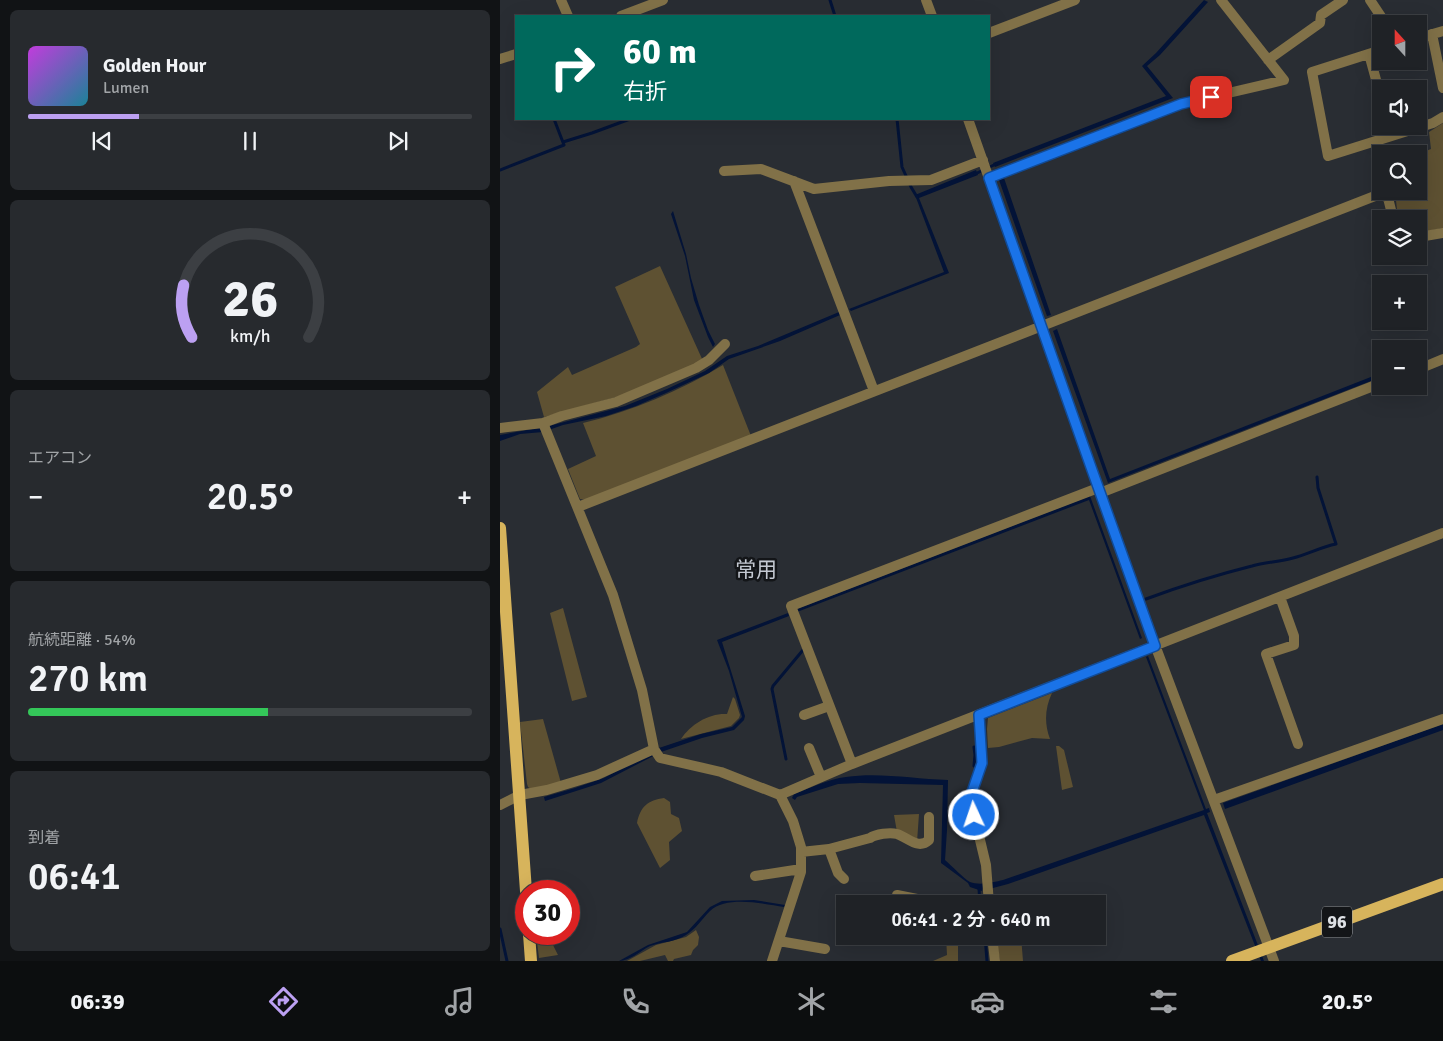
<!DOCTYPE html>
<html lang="ja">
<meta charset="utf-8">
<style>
body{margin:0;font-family:Signika,"Noto Sans JP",sans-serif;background:#272a2e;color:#f1f3f6;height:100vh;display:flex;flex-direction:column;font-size:19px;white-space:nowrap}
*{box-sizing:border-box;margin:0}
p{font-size:16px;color:#a1a4a7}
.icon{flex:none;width:28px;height:28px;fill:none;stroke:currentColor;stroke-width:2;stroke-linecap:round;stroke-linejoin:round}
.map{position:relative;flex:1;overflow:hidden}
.panel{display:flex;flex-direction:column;gap:10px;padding:10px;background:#111315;width:500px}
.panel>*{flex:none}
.banner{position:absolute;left:15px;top:15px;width:475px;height:105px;border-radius:0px;box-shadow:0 5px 20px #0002,0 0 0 1px #3c3f43;background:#00695c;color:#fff;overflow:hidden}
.needle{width:32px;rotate:339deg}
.tools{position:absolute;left:872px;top:15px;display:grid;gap:10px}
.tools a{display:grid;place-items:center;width:55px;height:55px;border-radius:0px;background:#1f2226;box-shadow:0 5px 20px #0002,0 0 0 1px #3c3f43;font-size:25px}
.speed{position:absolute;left:15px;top:880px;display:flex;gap:10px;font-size:25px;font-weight:700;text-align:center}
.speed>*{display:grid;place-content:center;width:65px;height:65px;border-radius:50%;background:#1f2226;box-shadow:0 5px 20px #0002,0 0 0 1px #3c3f43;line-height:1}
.speed .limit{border:8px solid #d22;background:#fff;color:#111}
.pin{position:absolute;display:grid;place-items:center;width:42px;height:42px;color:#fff;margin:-21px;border-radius:10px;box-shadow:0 2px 8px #0006}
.me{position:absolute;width:55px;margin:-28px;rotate:357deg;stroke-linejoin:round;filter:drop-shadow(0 0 4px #0008)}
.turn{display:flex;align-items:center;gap:18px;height:105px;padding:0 25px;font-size:22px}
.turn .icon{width:65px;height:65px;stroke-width:2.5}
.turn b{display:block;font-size:35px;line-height:42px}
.big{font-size:38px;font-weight:600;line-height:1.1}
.panel .card{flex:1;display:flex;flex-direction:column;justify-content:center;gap:8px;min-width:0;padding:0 18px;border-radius:8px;background:#272a2e}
.panel .dial{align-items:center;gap:0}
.dial svg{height:130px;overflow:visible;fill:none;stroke:#3c3f43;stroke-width:7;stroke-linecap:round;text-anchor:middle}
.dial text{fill:#f1f3f6;stroke:none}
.song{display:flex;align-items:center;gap:15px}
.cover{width:60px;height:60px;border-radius:8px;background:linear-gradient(135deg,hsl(290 70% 55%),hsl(190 70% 35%))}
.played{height:5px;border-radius:2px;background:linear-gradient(90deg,#bca0f2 25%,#3c3f43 25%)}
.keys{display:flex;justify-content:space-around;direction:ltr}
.heat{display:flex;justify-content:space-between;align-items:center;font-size:28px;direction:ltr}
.charge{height:8px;border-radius:4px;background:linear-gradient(90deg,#34c759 54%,#3c3f43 0)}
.trip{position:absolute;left:336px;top:895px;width:270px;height:50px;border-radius:0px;background:#1f2226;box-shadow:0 5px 20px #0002,0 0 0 1px #3c3f43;font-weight:600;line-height:50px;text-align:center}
.tab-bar{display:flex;height:80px;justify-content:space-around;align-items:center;background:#0c0e0f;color:#a1a4a7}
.tab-bar .icon{width:35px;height:35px}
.tab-bar .current{color:#bca0f2}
.tab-bar b{font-size:22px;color:#f1f3f6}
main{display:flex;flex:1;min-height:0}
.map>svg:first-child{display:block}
</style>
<main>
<section class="panel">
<div class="card">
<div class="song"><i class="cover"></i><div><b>Golden Hour</b><p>Lumen</p></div></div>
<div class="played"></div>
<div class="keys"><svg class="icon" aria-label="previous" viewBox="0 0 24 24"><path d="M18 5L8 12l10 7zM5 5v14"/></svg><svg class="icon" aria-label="pause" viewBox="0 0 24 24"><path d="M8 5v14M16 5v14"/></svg><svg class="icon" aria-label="next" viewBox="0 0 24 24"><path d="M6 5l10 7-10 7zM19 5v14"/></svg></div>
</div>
<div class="card dial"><svg viewBox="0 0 100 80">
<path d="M14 69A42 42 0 1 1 86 69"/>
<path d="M14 69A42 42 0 0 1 9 37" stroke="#bca0f2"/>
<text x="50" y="56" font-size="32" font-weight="700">26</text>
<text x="50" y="72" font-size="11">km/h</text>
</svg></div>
<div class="card"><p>エアコン</p>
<div class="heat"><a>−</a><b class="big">20.5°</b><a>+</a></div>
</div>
<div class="card"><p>航続距離 · 54%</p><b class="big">270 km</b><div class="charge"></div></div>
<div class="card"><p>到着</p><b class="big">06:41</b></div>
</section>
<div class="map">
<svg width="943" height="961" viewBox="0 0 943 961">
<rect width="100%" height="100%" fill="#292d33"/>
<path fill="#5e5132" d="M943,123v105l-24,5v-14h-21l-3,-28h24l-1,-37 13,-5 -2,-17z
M160,266l43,95 -65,30 -94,26 -7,-25 31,-25 4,8 64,-28 4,-3 -25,-57z
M223,365l28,71 -164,64 -7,-1 -12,-30 28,-13 -13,-33c49,-12 97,-32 140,-58z
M63,608l24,89 -15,4 -22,-88z
M552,693c-7,15 -8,30 -2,46l-18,-1 -33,9 -11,1 -1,-19 1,-11z
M233,697l2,2 5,16 -1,3 -8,8 -50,13c10,-15 28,-26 46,-25z
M43,719l18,64 -30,6 -3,-2 -1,-3 -7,-62z
M556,746h3l5,4 9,37 -11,3z
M164,798l6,4 1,12 8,4 3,13 -13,11 1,18 -10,8 -23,-45c3,-16 11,-23 27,-25z
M419,814l-2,28 -20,-10 -3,-17z
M196,930l3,7 -1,8 -5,5 -2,5 -17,4 -1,2h-5l-3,-6 -25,6h-13l29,-16 30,-8z
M36,934h4l13,11 5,10 -19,3z
M446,936l12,1v24h-25l14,-6z
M512,936h9l2,25h-23l-4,-23z"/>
<path fill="#031337" d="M704,0l4,2 -48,53 -13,11 26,32 -178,69 -2,-4 173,-67 -24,-30 14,-13z
M476,170l2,5 -59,23 30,75 -98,38 -2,-2 95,-37 -29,-77z
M504,178l47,137 -4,1 -48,-136z
M173,211l13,43 5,24 8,27 9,25 7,14 -2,3 -5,-10 -14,-37 -9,-44 -14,-42z
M339,312l1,3 -60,26 -51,18 -20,14 -43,20 -30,13 -30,10 -43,9 -20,7 -23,2 -20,7v-6l49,-9 76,-20 42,-17 38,-18 22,-15 31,-10z
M557,329l53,150 271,-106v4l-273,106 -55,-152z
M590,496l52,142 -2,1 -51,-139 -292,112v-3z
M288,613l1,3 -67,26 23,74 -1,4 -10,10 -32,8 -41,14 -60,31 -56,18 -1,-4 31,-9 29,-10 55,-30 42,-14 31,-7 10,-10 -13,-46 -12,-31z
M648,656l58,153 3,-1 1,4 -3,1 57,148h-3l-57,-146 -196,69 -15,4h-10l-1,3 -12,-4 -2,-4 -27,-20 2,-78 -83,-2 -22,1 -41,13 -2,3 -3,-2 2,-4c17,-6 34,-15 52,-17 33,-5 68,2 102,3l-1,50 -2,30c7,6 18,18 25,22 10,4 24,0 33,-2l201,-70 -58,-153z
M943,724v6l-218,79 -2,-6z
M254,900l31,5 -1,2c-20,-3 -57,-12 -74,4 -8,8 -14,18 -24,24 -10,7 -25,7 -36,11 -10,5 -20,15 -31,15l29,-16 39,-13 23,-25 12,-6z"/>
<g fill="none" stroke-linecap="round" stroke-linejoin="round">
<path stroke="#031337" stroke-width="3" d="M330,0l5,16
M397,119l5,48 9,20 6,10
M63,142l29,-9 38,-14
M0,170l64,-25 -10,-26
M475,174l21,-10
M646,599c35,-13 70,-24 106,-33 13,-4 27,-4 41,-8 15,-4 28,-11 43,-14l-18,-56 -1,-11
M286,759l-14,-70 1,-3 30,-36
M474,766l1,-11 -1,-8
M479,889l1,15
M0,929l7,32
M485,936l2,25"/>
<path stroke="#817148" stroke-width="10" d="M61,0l7,16
M426,0l6,16
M870,0l16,24
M121,16l42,-16
M489,33l86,-33
M932,34l11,54
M919,38l24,-7
M881,50l-69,22 16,84 105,-33 10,-6
M869,54l12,44
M0,59l16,-5
M768,60l52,-37 1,-8 22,-15
M468,119l132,374 55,152 119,316
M224,171l37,-2 53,20 75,-8 42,-1 52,-20
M489,178l192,-74 103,-24 -63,-80
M294,181l80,210
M919,237l24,-4
M919,369l24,-10
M43,423l70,172 29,95 12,59 6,9 61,14 59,23 13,26 8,26v25l-29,89
M0,428l43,-5 19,-7 54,-14 80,-34 13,-8 16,-16
M600,493l281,-110
M78,507l802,-313 8,4 3,12 1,9
M780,597l14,39v9l-28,9 32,90
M304,715l25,-9
M479,715l3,48 -12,35 16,67 3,39
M309,748l12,29
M352,764l-61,-158 307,-118
M280,795l72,-31 591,-231
M714,800l229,-81
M0,805l20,-10 27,-5 50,-15 57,-26
M329,849l9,24 6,6
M301,852l28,-3 41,-11c6,-4 20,-6 27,-4 12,4 21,16 32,6v-23
M255,876l46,-7
M397,895l30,6 26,3
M492,936l3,25
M279,941l46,8"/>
<path stroke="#d7b45c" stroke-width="12" d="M0,528l26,363
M29,934l2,27
M732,961l211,-77"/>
</g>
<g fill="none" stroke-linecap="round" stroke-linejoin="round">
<defs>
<path id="route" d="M474,815l-4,-17 12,-35 -3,-48 176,-69 -63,-176 -103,-292 192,-74 30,-7"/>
</defs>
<use href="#route" stroke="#114b97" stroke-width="12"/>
<use href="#route" stroke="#1a73e8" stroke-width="9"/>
</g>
<g text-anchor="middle" stroke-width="5" stroke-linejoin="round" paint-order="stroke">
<rect fill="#131518" stroke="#a1a4a8" stroke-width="1" x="822" y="906.5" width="30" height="31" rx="4"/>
<g font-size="18" font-weight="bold" fill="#dee1e5">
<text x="837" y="928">96</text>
</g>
<g font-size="21" fill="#c4c9d2" stroke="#131518">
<text x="256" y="577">常用</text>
</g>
</g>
</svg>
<div class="tools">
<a><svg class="needle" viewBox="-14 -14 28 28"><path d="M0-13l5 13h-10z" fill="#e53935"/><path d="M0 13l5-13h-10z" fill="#a1a4a7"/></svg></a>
<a><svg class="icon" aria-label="sound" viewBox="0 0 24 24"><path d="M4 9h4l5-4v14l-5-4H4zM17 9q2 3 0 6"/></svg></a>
<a><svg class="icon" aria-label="search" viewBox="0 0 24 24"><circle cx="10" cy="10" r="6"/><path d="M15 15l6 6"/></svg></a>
<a><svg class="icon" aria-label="layers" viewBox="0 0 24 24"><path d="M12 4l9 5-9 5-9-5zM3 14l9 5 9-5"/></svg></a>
<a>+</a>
<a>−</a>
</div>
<div class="speed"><div class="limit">30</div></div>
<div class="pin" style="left:711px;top:97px;background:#d93025"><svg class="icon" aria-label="arrive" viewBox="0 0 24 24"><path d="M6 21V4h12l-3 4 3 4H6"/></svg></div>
<svg class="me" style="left:474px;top:815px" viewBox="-20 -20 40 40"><circle r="17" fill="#1a73e8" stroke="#fff" stroke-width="3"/><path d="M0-11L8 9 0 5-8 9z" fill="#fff"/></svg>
<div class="trip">06:41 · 2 分 · 640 m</div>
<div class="banner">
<div class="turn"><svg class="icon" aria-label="right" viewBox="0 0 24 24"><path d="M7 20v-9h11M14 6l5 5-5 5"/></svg><div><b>60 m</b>右折</div></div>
</div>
</div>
</main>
<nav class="tab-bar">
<b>06:39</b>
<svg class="icon current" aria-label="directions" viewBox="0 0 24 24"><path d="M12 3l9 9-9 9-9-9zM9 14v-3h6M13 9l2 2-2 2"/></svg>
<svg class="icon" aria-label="music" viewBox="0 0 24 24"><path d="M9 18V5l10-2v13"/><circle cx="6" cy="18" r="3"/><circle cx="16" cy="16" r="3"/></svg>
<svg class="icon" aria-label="phone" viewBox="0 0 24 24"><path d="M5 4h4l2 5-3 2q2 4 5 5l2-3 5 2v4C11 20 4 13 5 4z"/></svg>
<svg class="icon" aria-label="climate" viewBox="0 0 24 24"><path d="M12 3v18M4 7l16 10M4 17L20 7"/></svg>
<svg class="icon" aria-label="car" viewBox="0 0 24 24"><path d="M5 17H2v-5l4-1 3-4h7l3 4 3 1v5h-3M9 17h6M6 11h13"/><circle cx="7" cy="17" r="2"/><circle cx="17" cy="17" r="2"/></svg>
<svg class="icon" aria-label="filters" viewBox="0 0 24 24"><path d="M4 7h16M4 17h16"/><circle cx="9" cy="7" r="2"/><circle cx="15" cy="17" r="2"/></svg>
<b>20.5°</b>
</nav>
